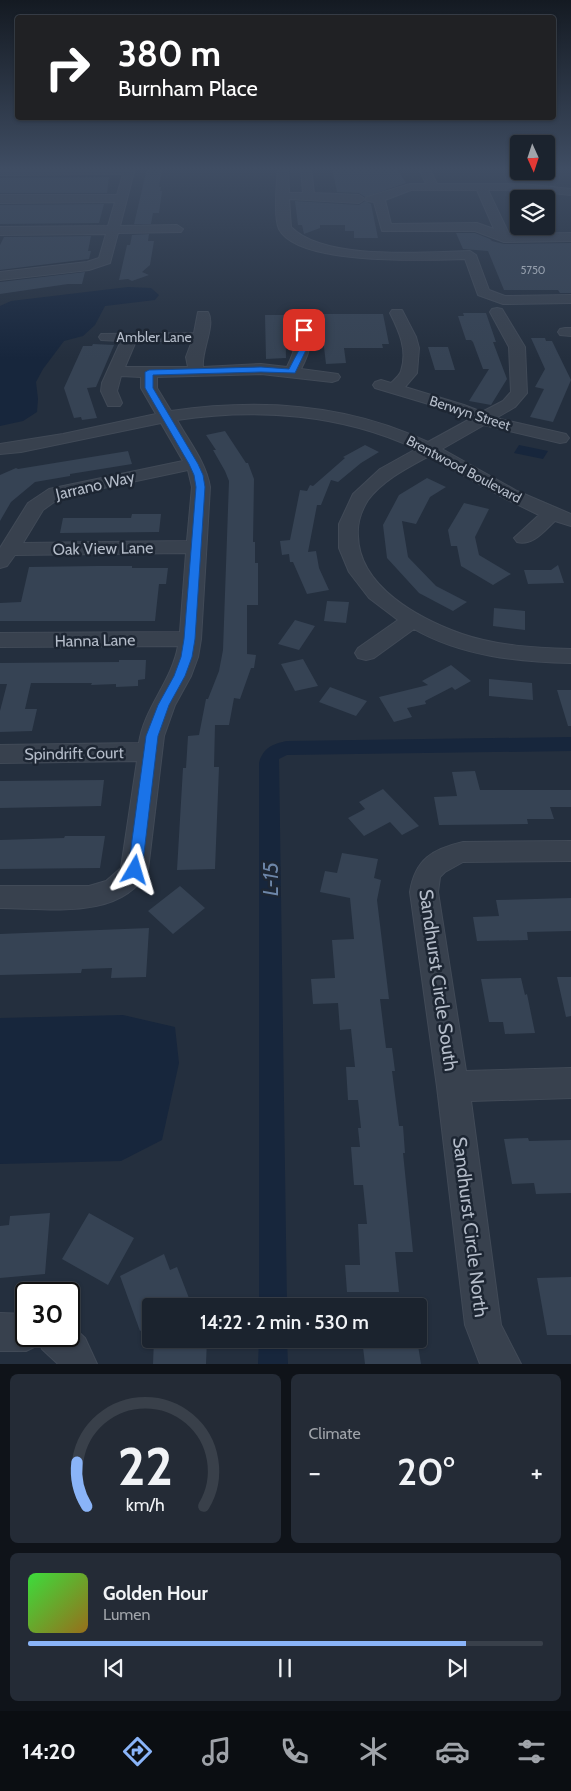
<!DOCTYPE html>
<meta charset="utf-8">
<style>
body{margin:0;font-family:Cabin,sans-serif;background:#242b36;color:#f1f3f6;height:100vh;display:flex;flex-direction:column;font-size:19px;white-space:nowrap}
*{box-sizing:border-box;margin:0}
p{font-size:16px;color:#a0a4aa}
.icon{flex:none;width:28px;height:28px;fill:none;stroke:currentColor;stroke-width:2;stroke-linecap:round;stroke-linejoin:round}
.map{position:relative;height:1364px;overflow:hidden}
.panel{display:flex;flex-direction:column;gap:10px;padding:10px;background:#0f1319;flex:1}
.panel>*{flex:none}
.top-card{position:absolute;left:15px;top:15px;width:541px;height:105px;border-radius:5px;box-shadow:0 1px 4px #0004,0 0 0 1px #39404a;background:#202124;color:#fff;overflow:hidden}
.needle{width:32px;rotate:177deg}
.buttons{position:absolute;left:510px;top:135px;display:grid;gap:10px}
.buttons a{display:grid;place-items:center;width:45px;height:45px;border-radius:5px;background:#1b232e;box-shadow:0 1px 4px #0004,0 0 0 1px #39404a;font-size:25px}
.speed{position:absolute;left:15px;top:1282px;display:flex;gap:10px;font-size:25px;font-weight:700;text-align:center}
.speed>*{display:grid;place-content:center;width:65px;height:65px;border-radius:50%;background:#1b232e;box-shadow:0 1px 4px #0004,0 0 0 1px #39404a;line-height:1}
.speed .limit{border:2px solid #111;border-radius:8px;background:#fff;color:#111}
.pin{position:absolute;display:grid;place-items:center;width:42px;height:42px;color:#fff;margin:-21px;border-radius:10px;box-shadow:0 2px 8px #0006}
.me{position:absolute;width:55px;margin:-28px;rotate:7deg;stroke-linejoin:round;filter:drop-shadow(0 0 4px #0008)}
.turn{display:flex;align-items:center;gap:18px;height:105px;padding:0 20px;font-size:22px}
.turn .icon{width:65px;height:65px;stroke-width:2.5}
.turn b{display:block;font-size:35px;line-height:42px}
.big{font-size:38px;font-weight:600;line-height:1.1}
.panel .card{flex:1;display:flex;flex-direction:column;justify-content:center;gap:8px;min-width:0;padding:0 18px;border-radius:8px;background:#242b36}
.panel .dial{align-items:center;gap:0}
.dial svg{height:130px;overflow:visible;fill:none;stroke:#39404a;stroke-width:7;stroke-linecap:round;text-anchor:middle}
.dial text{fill:#f1f3f6;stroke:none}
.song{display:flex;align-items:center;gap:15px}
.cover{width:60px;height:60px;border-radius:8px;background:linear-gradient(135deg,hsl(120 70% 55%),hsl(40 70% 35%))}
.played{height:5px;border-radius:2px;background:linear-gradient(90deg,#8ab4f8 85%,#39404a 85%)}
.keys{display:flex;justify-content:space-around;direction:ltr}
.heat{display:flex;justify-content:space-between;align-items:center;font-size:28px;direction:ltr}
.panel .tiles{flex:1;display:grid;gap:10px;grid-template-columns:1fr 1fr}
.card:last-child{grid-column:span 2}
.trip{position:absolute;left:142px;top:1298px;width:285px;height:50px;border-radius:5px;background:#1b232e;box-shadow:0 1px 4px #0004,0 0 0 1px #39404a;font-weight:600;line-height:50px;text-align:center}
.menu{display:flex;height:80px;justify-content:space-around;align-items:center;background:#0b0e12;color:#a0a4aa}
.menu .icon{width:35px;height:35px}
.menu .current{color:#8ab4f8}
.menu b{font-size:22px;color:#f1f3f6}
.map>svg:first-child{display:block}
</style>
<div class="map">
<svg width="571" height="1364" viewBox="0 0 571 1364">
<rect width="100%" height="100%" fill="#242f3e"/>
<path fill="#17263c" d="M128,287l23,1 8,7 -4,5 -50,6 -10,19 -12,11 -19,5 -21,28 -7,13 2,17 -1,13 -14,9 -23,5v-120l11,-5z
M519,445l29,6 -5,8 -29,-6z
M123,1015l52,12 4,36 -17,77 -41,21 -121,3v-146z"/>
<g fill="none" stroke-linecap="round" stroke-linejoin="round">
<path fill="#17263c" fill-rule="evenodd" d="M571,737v14l-284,4 -8,4 8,547h-28v-543c4,-15 13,-19 28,-22z
M259,1339h28l1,25h-30z"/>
</g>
<path fill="#364354" d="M147,168h15l-3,19h2l-1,4h2l-3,22h-6l-2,11h-17z
M332,168h65l9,15 -41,14 -6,-4 -22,-1z
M109,177l-2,16h-107v-15z
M295,201l64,4 6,-4 6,3 7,34h-24v-7h-9v-6h-25v3l-16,6 -2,-9h-4z
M104,204l-5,19 -99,1v-19z
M456,233h19l15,6 2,2 12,3 67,-1v50h-11l-2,-3h-54l-16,-39 -25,-2z
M149,234l-1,7h6l-4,24 -8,7 7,3 -17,6 -4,-2 -9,1 8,-35h3l2,-10z
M91,236l-3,15h3l-2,8 -89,11v-25l4,-8z
M85,272l-3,12h-14l-68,10v-12z
M463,313h23l10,29h-3l14,37 -16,26 -22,-4 20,-32h-6l-10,-27 -2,-2h-5l-8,-24h6z
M320,314h63l6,30h-7l1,4h-39l2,15 -20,1z
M265,315h20l1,43 -20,1z
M531,338h14l1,3h6l19,39 -18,42 -23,-5 14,-28 -9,-2 10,-18z
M93,344l21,1 -18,42 -9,1 10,30 -15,2 -1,-3 -7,1 -10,-30 19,-42h9z
M428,347h20l7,23h-20z
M225,431l21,32h2l6,16 -1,63h2v21h3v42h-11v49l9,1 -2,13h-3l-11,31 -6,-1 -5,27h-14l-1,42h5l-4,102 -38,1 6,-102h3l2,-32 11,-1 7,-36h2l11,-28 4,-21 6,-169 -4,-10 -12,-21h3l-10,-15z
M365,445l14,7 -18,11 -23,19 -7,-2 -10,25h-4l-9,47 8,-1 3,17 10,22 -22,4 -14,-32h-3l-1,-8 -7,1 -2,-14 10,-1 10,-50 7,1 3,-6 3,1 32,-28 -2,-1z
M128,451l4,13 -62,10v2l-35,6 -24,20 -11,19v-46l16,-7 2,1z
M427,478l19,9 -16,10 -14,27 -14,-3 6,36 28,29 31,16 -14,9 -34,-18 -32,-35 -4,-33 16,-30z
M464,503l25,6 -14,28 4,18 32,19 -18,11 -32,-19 -4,-20h-6l-3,-16z
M132,514h29l-2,18 -99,1 3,-15h68z
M558,565l6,18 -36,1 -4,-14h27z
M96,566h36v2h36l-2,16h-7l-4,37h-155v-18l21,-1 8,-35z
M327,601l22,1 -3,21 -22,-2z
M494,608l31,3v19l-32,-4z
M295,620l20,6 -16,24 -21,-6z
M303,659l15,27 -23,5 -14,-27z
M119,660h27l-1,19 -7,1v6l-22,1v-3l-25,1 1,-2h-61l-6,26h12l-5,22 -32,1v-21l7,-27h-7v-21l119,-1z
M451,665l20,16 -16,9 -3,-3 -27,14 1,3 -19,4 5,9 -18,5 -15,-25 49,-12 -6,-4z
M489,679l43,4 1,17 -44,-4z
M330,687l37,14 -11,15 -37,-14z
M557,690h14v36h-3z
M475,771l5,19h91v17h-21l4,12h-27l1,5 -89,1 -5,-28 23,-1 -5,-24z
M104,780l-3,26 -101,2v-27z
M383,789l36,37 -17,9 -12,-13 -26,14 -16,-18 17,-9 -6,-7z
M65,836h40l-5,32 -100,1v-29l64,-2z
M342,853l36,6 -4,19 7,2 -4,20 12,99h-9l6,49h6l3,23h-3l7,55h4l2,27h-2l10,99h-18l4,40h-52l-2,-27h15l-2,-41h9l-4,-39h-9l-3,-38h9l-2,-19h3l-3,-28h-10l-2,-33h9l-4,-38 -11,1 -2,-27 -25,1 -2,-25 24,-1 -3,-38 22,-1 -4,-41 -30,-6 5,-21 12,2z
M180,886l25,22 -32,26 -25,-23z
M571,898v33l-44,1 1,8 -51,1 -4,-24 26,-1 -3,-16z
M149,928l-3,49 -35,1 1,-10 -30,1 -1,4 -81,2v-41z
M557,977h14v39l-5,1z
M521,978l4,17 2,-1 8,39 -30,1 -2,-12h-14l-8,-43z
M528,1138l1,3 42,-1v53l-35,1 -2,-11 -22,1 -8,-45z
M50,1213l-5,61 -45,4v-52l9,-1 1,-9z
M89,1213l45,25 -26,47 -46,-26z
M164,1254l6,16 7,-3 15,39h-41v19l-11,6 -20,-55z
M571,1277v58h-24l-10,-57z
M154,1339h53l-1,25h-53z
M362,1339h55l4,25h-56z"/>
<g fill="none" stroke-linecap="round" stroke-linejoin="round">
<defs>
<path id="minor" d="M135,168l-15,58 57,-1 6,4 -2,3 -63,1 -8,30 -21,7 -89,10v-8l87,-10 12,-4 7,-24 -106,1v-8l108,-1 7,-24 -115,1v-8h117l6,-21 -123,1v-6z
M278,168h10l1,25h14l-2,-25h10l3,25 45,2 6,4 -6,4 -70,-4 2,28c33,34 133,25 179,24l6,4 13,35 16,6 66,-1v8l-68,1 -25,-9 -13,-36c-37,1 -167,7 -186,-30 -6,-13 -2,-47 -1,-61z
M419,168h10l8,16h86l48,5v6l-48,-5h-35l21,44 62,-1v8l-67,1 -29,-11h-93l-8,-29 -7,-1 -2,-2 2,-2 43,-13h16zM411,190h66l17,39 -17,-6 -86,1 -6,-24z
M497,308l5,1 23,38 2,46 -12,14 -19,11 70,16 3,4 -3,4 -6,1 -76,-18 -42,24 75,42 54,23v12l-16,-5c-11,10 -22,25 -38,21l-3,-4 25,-23 -35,-17 -75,-42c-22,12 -46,24 -61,44 -7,11 -11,24 -10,36 1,51 62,83 104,98 35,12 73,14 109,15v14c-53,-1 -110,-7 -157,-34l-40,29 -8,2 -8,-2 -3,-5 3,-5 40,-28 -29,-22 -20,-26 -10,-24v-24l14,-30 27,-25 36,-20c-74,-35 -159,-41 -239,-29 12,22 29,42 33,67l-9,152 -3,18 -7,19 -16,29 -11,31 -16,134c-26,51 -99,38 -148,38v-22h89l17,-5 15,-13 16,-107 -137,2v-18l139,-2c5,-35 33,-62 39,-97l-178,1v-14l180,-1 6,-79 -171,2 -8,11 -7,2v-20l28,-45 21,-14 134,-28 -22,-38 -140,29 -21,2v-10l63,-10 93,-20 -15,-26v-11l-20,-1 -4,15 5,12 -2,3h-12l-7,-15 1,-8 19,-42 -20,-1 -2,-3 2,-3 93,-1 4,-21h10c8,13 -7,39 -5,55l58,-3 26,3c9,-18 13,-34 3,-53l2,-3h10l2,3c11,20 7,36 -3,55l37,5 2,3 -2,3 -6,2 -71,-8 -104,3v11l14,23c87,-13 177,-7 257,31l42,-23 -18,-8 -77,-23 -2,-3 2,-3 6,-2 10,3c3,-3 9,-8 10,-12 7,-21 -2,-40 -11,-58l2,-3h10l14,27 3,11 -2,25 -12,14 59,18 18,7 21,-11 8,-9 -2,-45 -19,-35 2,-3zM136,341h56l-6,16 2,10h-63zM188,470l4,17 -5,54 -164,2 20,-33 18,-13z
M565,328h6v8l-11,-1 -2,-3 2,-3z
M571,841v20l-108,1 -18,10 -5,5 -2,15 28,179 105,-3v30l-100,3 30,224 20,39h-41l-15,-39 -28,-238 -27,-195c5,-33 23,-43 53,-50z
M0,1313l26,1v22h43v-13l16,15 12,26h-39l-16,-15 -2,-5 -14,7h-26z"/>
</defs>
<use href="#minor" stroke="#414a57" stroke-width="2"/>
<use href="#minor" fill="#38414e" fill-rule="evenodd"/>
</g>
<linearGradient id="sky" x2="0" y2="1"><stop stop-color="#141a22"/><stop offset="0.47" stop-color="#3f4d63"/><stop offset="1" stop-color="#3f4d63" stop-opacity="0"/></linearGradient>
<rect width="571" height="359" fill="url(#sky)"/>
<path fill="#1a73e8" stroke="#114b97" d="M304,328l4,2 -1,18 -12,25 -34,-1 -108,3v13l45,76 5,11 2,12 -10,152 -3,18 -7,19 -16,29 -11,31 -16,134 -2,4 -5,2 -5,-2 -2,-4 18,-134 12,-31 16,-29 7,-19 3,-18 12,-152 -2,-12 -5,-11 -44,-76v-16l4,-2 112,-3 28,2 11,-21 1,-18z"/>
<g text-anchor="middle" stroke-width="5" stroke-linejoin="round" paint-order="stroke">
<g font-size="11" fill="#929caa">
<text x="533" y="274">5750</text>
</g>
<g font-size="14" fill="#b4bcc9" stroke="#1d2633">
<text x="154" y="342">Ambler Lane</text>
<text transform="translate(470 413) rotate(18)" y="5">Berwyn Street</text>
<text transform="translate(464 469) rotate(28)" y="5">Brentwood Boulevard</text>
</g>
<g font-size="16" fill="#b4bcc9" stroke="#1d2633">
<text transform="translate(95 485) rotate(-13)" y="6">Jarrano Way</text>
<text transform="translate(103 548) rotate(-1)" y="6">Oak View Lane</text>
<text transform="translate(95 640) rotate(-1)" y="6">Hanna Lane</text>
<text transform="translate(74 753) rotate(-1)" y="6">Spindrift Court</text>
</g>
<g font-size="19" fill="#b4bcc9" stroke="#1d2633">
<text transform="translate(439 980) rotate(82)" y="7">Sandhurst Circle South</text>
<text transform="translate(471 1227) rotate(83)" y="7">Sandhurst Circle North</text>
</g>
<g font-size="21" font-style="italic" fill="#6d86a8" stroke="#1d2633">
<text transform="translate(271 879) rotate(-90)" y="7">L-15</text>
</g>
</g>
</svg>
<div class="buttons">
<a><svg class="needle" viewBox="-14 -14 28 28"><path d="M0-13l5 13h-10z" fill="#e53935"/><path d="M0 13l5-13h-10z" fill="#a0a4aa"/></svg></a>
<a><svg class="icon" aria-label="layers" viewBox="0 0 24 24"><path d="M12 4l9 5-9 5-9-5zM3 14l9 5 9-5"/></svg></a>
</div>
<div class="speed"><div class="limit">30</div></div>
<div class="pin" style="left:304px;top:330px;background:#d93025"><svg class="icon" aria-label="arrive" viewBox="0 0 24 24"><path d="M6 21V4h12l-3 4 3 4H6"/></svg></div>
<svg class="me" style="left:135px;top:870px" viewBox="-20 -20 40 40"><path d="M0-17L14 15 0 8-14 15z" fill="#1a73e8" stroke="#fff" stroke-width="4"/></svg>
<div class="trip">14:22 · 2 min · 530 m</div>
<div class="top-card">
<div class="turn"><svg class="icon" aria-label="right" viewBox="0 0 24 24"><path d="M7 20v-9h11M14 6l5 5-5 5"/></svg><div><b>380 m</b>Burnham Place</div></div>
</div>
</div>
<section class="panel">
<div class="tiles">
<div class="card dial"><svg viewBox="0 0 100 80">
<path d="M14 69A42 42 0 1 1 86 69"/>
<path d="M14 69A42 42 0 0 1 8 42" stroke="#8ab4f8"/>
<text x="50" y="56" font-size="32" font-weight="700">22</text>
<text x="50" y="72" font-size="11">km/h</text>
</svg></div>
<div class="card"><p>Climate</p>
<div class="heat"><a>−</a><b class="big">20°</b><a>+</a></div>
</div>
<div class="card">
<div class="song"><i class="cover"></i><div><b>Golden Hour</b><p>Lumen</p></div></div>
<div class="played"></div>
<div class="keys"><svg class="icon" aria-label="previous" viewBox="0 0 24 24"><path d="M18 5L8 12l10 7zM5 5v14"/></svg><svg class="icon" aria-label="pause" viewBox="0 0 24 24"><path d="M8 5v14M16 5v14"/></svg><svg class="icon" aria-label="next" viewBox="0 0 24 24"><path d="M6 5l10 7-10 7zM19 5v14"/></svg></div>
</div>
</div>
</section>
<nav class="menu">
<b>14:20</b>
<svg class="icon current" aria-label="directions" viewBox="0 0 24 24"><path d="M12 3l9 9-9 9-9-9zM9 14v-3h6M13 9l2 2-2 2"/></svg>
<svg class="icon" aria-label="music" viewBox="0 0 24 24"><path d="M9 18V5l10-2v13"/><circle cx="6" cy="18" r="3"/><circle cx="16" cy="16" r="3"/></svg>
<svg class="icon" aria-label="phone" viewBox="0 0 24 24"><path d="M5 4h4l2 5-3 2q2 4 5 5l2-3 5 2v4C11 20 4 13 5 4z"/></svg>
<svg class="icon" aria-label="climate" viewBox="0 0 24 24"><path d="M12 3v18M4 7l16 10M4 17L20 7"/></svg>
<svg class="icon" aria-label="car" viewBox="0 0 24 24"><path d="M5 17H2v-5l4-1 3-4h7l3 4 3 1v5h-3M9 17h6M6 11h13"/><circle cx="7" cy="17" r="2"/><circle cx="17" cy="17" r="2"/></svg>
<svg class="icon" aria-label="filters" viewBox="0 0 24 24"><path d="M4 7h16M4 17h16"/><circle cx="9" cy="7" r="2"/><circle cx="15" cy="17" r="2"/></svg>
</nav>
